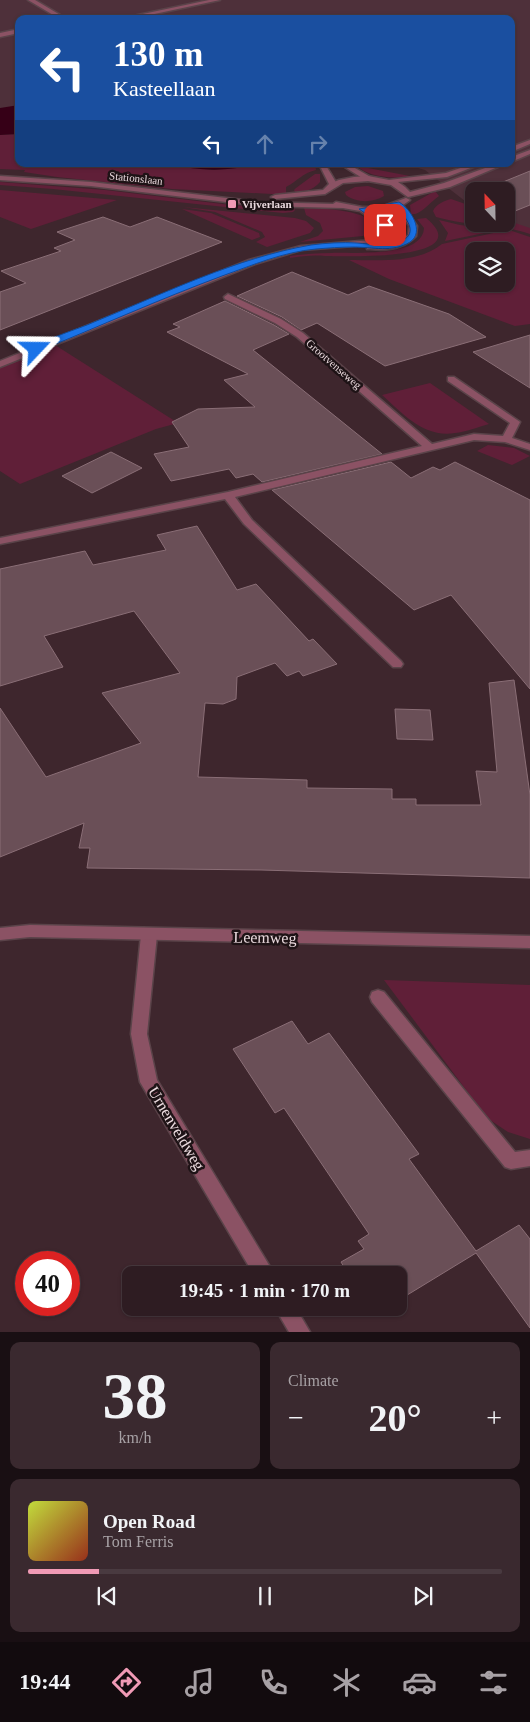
<!DOCTYPE html>
<meta charset="utf-8">
<style>
body{margin:0;font-family:Georgia,serif;background:#3a292f;color:#f1f3f6;height:100vh;display:flex;flex-direction:column;font-size:19px;white-space:nowrap}
*{box-sizing:border-box;margin:0}
p{font-size:16px;color:#a7a1a5}
.icon{flex:none;width:28px;height:28px;fill:none;stroke:currentColor;stroke-width:2;stroke-linecap:round;stroke-linejoin:round}
.map{position:relative;height:1332px;overflow:hidden}
.sheet{display:flex;flex-direction:column;gap:10px;padding:10px;background:#190f13;flex:1}
.sheet>*{flex:none}
.hud{position:absolute;left:15px;top:15px;width:500px;height:152px;border-radius:10px;box-shadow:0 1px 4px #0004,0 0 0 1px #493a40;background:#1a4fa0;color:#fff;overflow:hidden}
.needle{width:32px;rotate:338deg}
.buttons{position:absolute;left:465px;top:182px;display:grid;gap:10px}
.buttons a{display:grid;place-items:center;width:50px;height:50px;border-radius:10px;background:#2e1c22;box-shadow:0 1px 4px #0004,0 0 0 1px #493a40;font-size:25px}
.speed{position:absolute;left:15px;top:1251px;display:flex;gap:10px;font-size:25px;font-weight:700;text-align:center}
.speed>*{display:grid;place-content:center;width:65px;height:65px;border-radius:50%;background:#2e1c22;box-shadow:0 1px 4px #0004,0 0 0 1px #493a40;line-height:1}
.speed .limit{border:8px solid #d22;background:#fff;color:#111}
.pin{position:absolute;display:grid;place-items:center;width:42px;height:42px;color:#fff;margin:-21px;border-radius:10px;box-shadow:0 2px 8px #0006}
.me{position:absolute;width:55px;margin:-28px;rotate:67deg;stroke-linejoin:round;filter:drop-shadow(0 0 4px #0008)}
.turn{display:flex;align-items:center;gap:18px;height:105px;padding:0 15px;font-size:22px}
.turn .icon{width:65px;height:65px;stroke-width:2.5}
.turn b{display:block;font-size:35px;line-height:42px}
.lanes{display:flex;align-items:center;height:48px;padding:0 15px;background:#0003;justify-content:center;gap:25px;direction:ltr}
.lanes .off{opacity:.35}
.big{font-size:38px;font-weight:700;line-height:1.1}
.sheet .card{flex:1;display:flex;flex-direction:column;justify-content:center;gap:8px;min-width:0;padding:0 18px;border-radius:10px;background:#3a292f}
.sheet .dial{align-items:center;gap:0}
.dial b{font-size:65px;line-height:1}
.song{display:flex;align-items:center;gap:15px}
.cover{width:60px;height:60px;border-radius:8px;background:linear-gradient(135deg,hsl(70 70% 55%),hsl(10 70% 35%))}
.played{height:5px;border-radius:2px;background:linear-gradient(90deg,#f09ab5 15%,#493a40 15%)}
.keys{display:flex;justify-content:space-around;direction:ltr}
.heat{display:flex;justify-content:space-between;align-items:center;font-size:28px;direction:ltr}
.sheet .tiles{flex:1;display:grid;gap:10px;grid-template-columns:1fr 1fr}
.card:last-child{grid-column:span 2}
.trip{position:absolute;left:122px;top:1266px;width:285px;height:50px;border-radius:10px;background:#2e1c22;box-shadow:0 1px 4px #0004,0 0 0 1px #493a40;font-weight:700;line-height:50px;text-align:center}
.tabs{display:flex;height:80px;justify-content:space-around;align-items:center;background:#120b0e;color:#a7a1a5}
.tabs .icon{width:35px;height:35px}
.tabs .active{color:#f09ab5}
.tabs b{font-size:22px;color:#f1f3f6}
.map>svg:first-child{display:block}
</style>
<div class="map">
<svg width="530" height="1332" viewBox="0 0 530 1332">
<rect width="100%" height="100%" fill="#3e262d"/>
<path fill="#4e303a" d="M0,0h530v229l-24,-8v-30h-32v17l-49,-38 -21,-6h107v-145h-492v120l-19,4z"/>
<path fill="#601f38" fill-rule="evenodd" d="M19,134v30h151l42,6 32,-3 13,-3h58l1,6c-15,4 -17,10 -30,17v7h-14l-100,-5 -115,-12 -33,-5 1,-2 -25,-1v-34z
M359,168h9l47,9c-18,1 -40,2 -56,-9z
M315,174h5v8c-7,8 -15,10 -25,10l-1,-2 2,-2z
M0,182l105,8 126,15 63,3 1,2 -2,2 -10,1 -230,-24 -53,-4z
M368,186l15,5 1,5c-11,7 -28,7 -38,-1l-1,-3 10,-5z
M0,190l117,10 -86,29 -31,-12z
M435,191l4,5c-9,6 -19,20 -28,18l-1,-9z
M451,199l23,8v17h32v-4l24,8v6c-30,-10 -63,-8 -94,-17l-3,-6c3,-7 11,-10 18,-12z
M183,207l112,11 11,3 8,7 -4,5 -43,14 -11,-5 9,-5 -3,-5 -47,-20z
M304,208c16,1 69,0 71,22l-12,6 -63,6 18,-6 5,-5 -3,-8 -14,-8z
M182,209l29,4 48,20 1,4 -8,3z
M426,218c54,44 -86,38 -101,38 -11,-1 -23,0 -35,2v-2c14,-2 28,-3 42,-3 21,-1 91,5 92,-25l-7,-9z
M439,220l21,5 39,5 -54,11 3,-8z
M503,231h9l18,6v87l-15,2 -126,-47 -40,-19c29,0 68,4 93,-16zM474,251h32v33h-32z
M55,345l123,78 -22,6 -136,55 -20,-13v-103z
M430,383l59,41c-11,3 -23,8 -34,9 -31,5 -52,-19 -73,-38z
M488,445l26,3 16,8 -18,9 -35,-14z
M384,980l146,5v154l-22,-7 -21,-14z"/>
<path fill="#360017" d="M19,105v29l-19,1v-27z
M170,164h87c-30,8 -58,7 -87,0z"/>
<path fill="#6a4f57" stroke="#8a6e76" d="M530,171v34l-20,8 -4,-1v-21h-25z
M103,217l27,10 27,-10 65,25 -222,88v-38l26,-9 -25,-12 60,-20 -7,-3 21,-8 -18,-8z
M292,272l56,23 21,-9 80,28 37,23 -101,29 -68,-43 -16,7 -19,-13 -45,-21z
M225,301l49,24 15,9 -36,16 129,104 -120,28 -9,-8 -17,4 -7,-9 -58,12 -17,-27 35,-7 -17,-25 26,-13 57,-2 -31,-27 24,-6 -81,-42 13,-5 -7,-3z
M530,335v53l-57,-36z
M111,452l31,16 -50,25 -30,-17z
M391,462l20,16 22,-11 7,3 15,-8 75,38v189l-79,-94 -37,15 -142,-120z
M197,526l40,64 19,-6 53,57 4,-2 24,25 -34,12 -4,-5 -12,5 -12,-13 -38,14 -1,22 -13,5 -18,-1 -7,74 109,3v8l85,1v10h24v6h65l-5,-34 21,1 -8,-89 25,-3 16,115v83l-269,-8 -174,-2 3,-20h-11l5,-25 -84,34v-149l46,69 95,-34 -39,-50 78,-20 -46,-62 -90,25 19,31 -63,19v-117l85,-18 8,14 73,-15 -9,-15z
M395,709l35,1 3,30 -36,-1z
M292,1021l16,23 21,-11 90,121 -10,5 67,92 43,-26 11,14v89l-54,-75 -77,47v-25h-50l-8,-13 23,-13 -6,-8 11,-7 -85,-126 -9,5 -42,-64z"/>
<g fill="none" stroke-linecap="round" stroke-linejoin="round">
<defs>
<path id="service" d="M28,0h7l32,19h-7z"/>
<path id="minor" d="M209,0h11l-89,19h-12z
M19,29v4l-19,4v-4z
M319,164h6l12,20 -1,2h-6z
M340,164h8l26,15 -7,2z
M228,294l53,25 22,14 129,111 42,-10 29,2 7,-13 -62,-42v-4h6l66,45 -8,16 18,6v6l-25,-8 -31,-2 -239,57 17,23 149,141 2,3 -2,3h-8l-149,-143 -19,-25 -225,45v-6l228,-46 194,-46 -125,-109 -22,-14 -50,-24 -1,-2z
M149,929l5,2 3,4 -10,99 10,46 118,195h-21l-114,-193 -9,-48 10,-99 3,-4z
M378,990l6,2 131,160 15,-2v16l-19,3 -6,-2 -133,-165 -2,-5 2,-5z
M275,1308h21l14,24h-21z"/>
<path id="tertiary" d="M530,140v4l-19,8v-5z
M530,150v4l-19,8v-5z
M472,164h9l-34,13 -49,5 7,5 5,5 34,-9 52,-19h9l-55,23 -42,10 -17,-12 -23,-4 -25,2 -18,11 -50,5 -4,-2 4,-2 48,-5 6,-6 10,-4 15,-3 14,-1 21,4 57,-7z
M0,176l91,6 169,20 73,2 3,-2 26,5h19l25,-9 4,2 -7,5 14,21 -1,10c-12,13 -29,15 -46,13h-3v-4l-66,5 -46,14 -255,103v-6l249,-101 52,-14 71,-6 11,-4 2,-5 -3,-4 -22,-16 -17,-3 -83,-2 -169,-20 -91,-6zM397,207l12,19 -1,9 -16,9 -21,1 18,-6 4,-8 -5,-8 -17,-11z
M30,925l500,11v12l-500,-11 -30,3v-12z"/>
</defs>
<use href="#service" stroke="#5a4349" stroke-width="3"/>
<use href="#minor" stroke="#5a4349" stroke-width="3"/>
<use href="#tertiary" stroke="#5a4349" stroke-width="3"/>
<use href="#service" fill="#8b5264" fill-rule="evenodd"/>
<use href="#minor" fill="#8b5264" fill-rule="evenodd"/>
<use href="#tertiary" fill="#8b5264" fill-rule="evenodd"/>
</g>
<path fill="#1a73e8" stroke="#114b97" d="M399,202c12,7 26,30 11,40 -17,11 -38,5 -56,5 -13,0 -26,1 -38,2 -33,3 -63,16 -94,27 -62,23 -122,50 -183,75l-7,-2c11,-10 47,-20 62,-27 71,-29 142,-64 217,-77 15,-2 31,-3 46,-2 15,1 34,5 48,-4 13,-9 -2,-24 -8,-32l-28,4 19,13v3h-3l-26,-18z"/>
<rect fill="#f09ab5" stroke="#1e1316" stroke-width="2" x="227" y="199" width="10" height="10" rx="2.5"/>
<g text-anchor="middle" stroke-width="5" stroke-linejoin="round" paint-order="stroke">
<g font-size="11" fill="#eadade" stroke="#1e1316">
<text transform="translate(136 178) rotate(6)" y="4">Stationslaan</text>
<text transform="translate(334 364) rotate(41)" y="4">Grootvenseweg</text>
</g>
<g font-size="11" font-weight="bold" fill="#eadade" stroke="#1e1316" text-anchor="start">
<text x="242" y="208">Vijverlaan</text>
</g>
<g font-size="16" fill="#eadade" stroke="#1e1316">
<text transform="translate(265 937) rotate(1)" y="6">Leemweg</text>
<text transform="translate(177 1128) rotate(59)" y="6">Urnenveldweg</text>
</g>
</g>
</svg>
<div class="buttons">
<a><svg class="needle" viewBox="-14 -14 28 28"><path d="M0-13l5 13h-10z" fill="#e53935"/><path d="M0 13l5-13h-10z" fill="#a7a1a5"/></svg></a>
<a><svg class="icon" aria-label="layers" viewBox="0 0 24 24"><path d="M12 4l9 5-9 5-9-5zM3 14l9 5 9-5"/></svg></a>
</div>
<div class="speed"><div class="limit">40</div></div>
<div class="pin" style="left:385px;top:225px;background:#d93025"><svg class="icon" aria-label="arrive" viewBox="0 0 24 24"><path d="M6 21V4h12l-3 4 3 4H6"/></svg></div>
<svg class="me" style="left:36px;top:349px" viewBox="-20 -20 40 40"><path d="M0-17L14 15 0 8-14 15z" fill="#1a73e8" stroke="#fff" stroke-width="4"/></svg>
<div class="trip">19:45 · 1 min · 170 m</div>
<div class="hud">
<div class="turn"><svg class="icon" aria-label="left" viewBox="0 0 24 24"><path d="M17 20v-9H6M10 6l-5 5 5 5"/></svg><div><b>130 m</b>Kasteellaan</div></div>
<div class="lanes"><svg class="icon" aria-label="left" viewBox="0 0 24 24"><path d="M17 20v-9H6M10 6l-5 5 5 5"/></svg><svg class="icon off" aria-label="ahead" viewBox="0 0 24 24"><path d="M12 20V5M6 11l6-6 6 6"/></svg><svg class="icon off" aria-label="right" viewBox="0 0 24 24"><path d="M7 20v-9h11M14 6l5 5-5 5"/></svg></div>
</div>
</div>
<section class="sheet">
<div class="tiles">
<div class="card dial"><b>38</b><p>km/h</p></div>
<div class="card"><p>Climate</p>
<div class="heat"><a>−</a><b class="big">20°</b><a>+</a></div>
</div>
<div class="card">
<div class="song"><i class="cover"></i><div><b>Open Road</b><p>Tom Ferris</p></div></div>
<div class="played"></div>
<div class="keys"><svg class="icon" aria-label="previous" viewBox="0 0 24 24"><path d="M18 5L8 12l10 7zM5 5v14"/></svg><svg class="icon" aria-label="pause" viewBox="0 0 24 24"><path d="M8 5v14M16 5v14"/></svg><svg class="icon" aria-label="next" viewBox="0 0 24 24"><path d="M6 5l10 7-10 7zM19 5v14"/></svg></div>
</div>
</div>
</section>
<nav class="tabs">
<b>19:44</b>
<svg class="icon active" aria-label="directions" viewBox="0 0 24 24"><path d="M12 3l9 9-9 9-9-9zM9 14v-3h6M13 9l2 2-2 2"/></svg>
<svg class="icon" aria-label="music" viewBox="0 0 24 24"><path d="M9 18V5l10-2v13"/><circle cx="6" cy="18" r="3"/><circle cx="16" cy="16" r="3"/></svg>
<svg class="icon" aria-label="phone" viewBox="0 0 24 24"><path d="M5 4h4l2 5-3 2q2 4 5 5l2-3 5 2v4C11 20 4 13 5 4z"/></svg>
<svg class="icon" aria-label="climate" viewBox="0 0 24 24"><path d="M12 3v18M4 7l16 10M4 17L20 7"/></svg>
<svg class="icon" aria-label="car" viewBox="0 0 24 24"><path d="M5 17H2v-5l4-1 3-4h7l3 4 3 1v5h-3M9 17h6M6 11h13"/><circle cx="7" cy="17" r="2"/><circle cx="17" cy="17" r="2"/></svg>
<svg class="icon" aria-label="filters" viewBox="0 0 24 24"><path d="M4 7h16M4 17h16"/><circle cx="9" cy="7" r="2"/><circle cx="15" cy="17" r="2"/></svg>
</nav>
